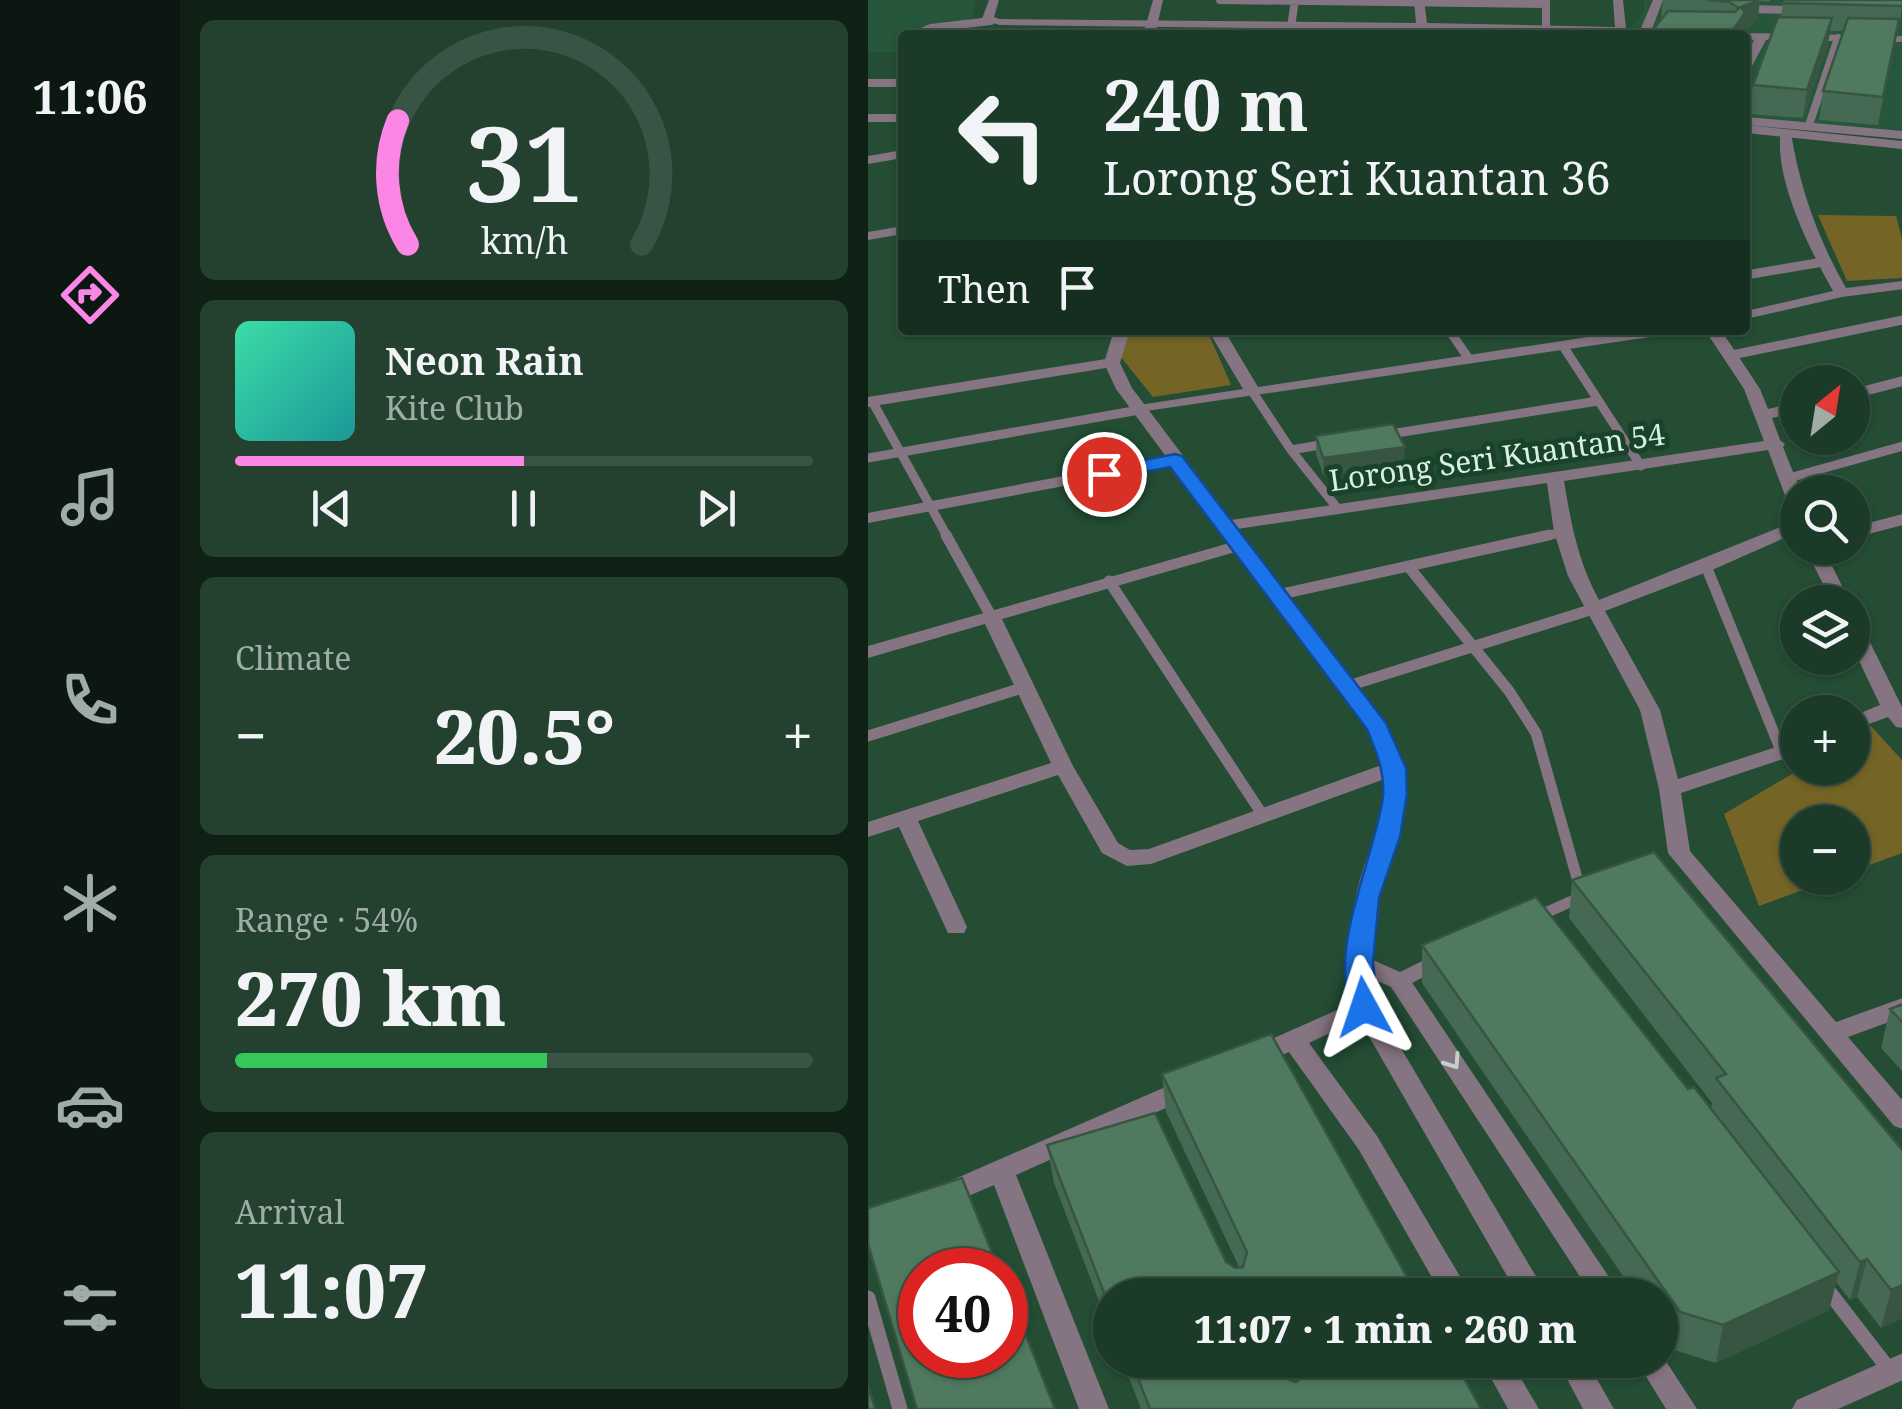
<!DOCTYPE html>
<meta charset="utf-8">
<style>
body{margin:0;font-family:"Noto Serif",serif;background:#24412f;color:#f1f3f6;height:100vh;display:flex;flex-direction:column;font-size:38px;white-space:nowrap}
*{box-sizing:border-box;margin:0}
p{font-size:32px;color:#a0ada7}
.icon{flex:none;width:55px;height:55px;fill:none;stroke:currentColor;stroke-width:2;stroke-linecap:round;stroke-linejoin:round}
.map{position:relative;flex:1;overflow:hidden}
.side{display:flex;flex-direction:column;gap:20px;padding:20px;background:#0f2015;width:688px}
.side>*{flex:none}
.hud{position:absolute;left:30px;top:30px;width:852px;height:305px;border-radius:10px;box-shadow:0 2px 8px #0004,0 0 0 2px #395444;background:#1b3a27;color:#f1f3f6;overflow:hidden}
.needle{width:65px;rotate:30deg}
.fabs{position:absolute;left:912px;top:365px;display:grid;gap:20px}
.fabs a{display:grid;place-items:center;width:90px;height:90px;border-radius:50%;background:#1b3a27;box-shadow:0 2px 8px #0004,0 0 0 2px #395444;font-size:50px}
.speed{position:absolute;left:30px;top:1248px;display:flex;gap:20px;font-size:50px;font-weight:700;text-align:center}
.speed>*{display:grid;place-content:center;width:130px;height:130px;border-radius:50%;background:#1b3a27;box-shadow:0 2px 8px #0004,0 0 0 2px #395444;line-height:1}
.speed .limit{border:15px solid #d22;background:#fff;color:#111}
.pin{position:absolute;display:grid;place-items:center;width:85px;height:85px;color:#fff;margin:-42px;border:5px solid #fff;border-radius:50%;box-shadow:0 2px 10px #0007}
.me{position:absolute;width:110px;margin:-55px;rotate:355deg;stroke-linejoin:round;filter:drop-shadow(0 0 8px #0008)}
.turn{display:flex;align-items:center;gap:35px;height:210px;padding:0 40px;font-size:45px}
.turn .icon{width:130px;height:130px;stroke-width:2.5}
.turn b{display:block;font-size:70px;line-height:85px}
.then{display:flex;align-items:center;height:95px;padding:0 40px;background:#0003;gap:20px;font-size:38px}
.big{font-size:75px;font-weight:800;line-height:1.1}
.side .card{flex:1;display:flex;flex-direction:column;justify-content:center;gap:15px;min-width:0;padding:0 35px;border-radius:15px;background:#24412f}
.side .dial{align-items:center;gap:0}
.dial svg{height:260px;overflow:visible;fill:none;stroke:#395444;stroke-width:7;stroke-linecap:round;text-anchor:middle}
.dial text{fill:#f1f3f6;stroke:none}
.song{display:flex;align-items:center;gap:30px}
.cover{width:120px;height:120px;border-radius:15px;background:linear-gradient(135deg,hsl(160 70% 55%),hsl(180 70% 35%))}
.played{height:10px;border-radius:5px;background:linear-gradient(90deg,#fb86e5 50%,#395444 50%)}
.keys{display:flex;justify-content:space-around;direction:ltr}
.heat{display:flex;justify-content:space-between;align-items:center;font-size:55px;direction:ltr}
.charge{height:15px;border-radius:8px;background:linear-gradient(90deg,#34c759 54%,#395444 0)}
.trip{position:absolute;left:225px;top:1278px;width:585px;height:100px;border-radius:50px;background:#1b3a27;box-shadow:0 2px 8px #0004,0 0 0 2px #395444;font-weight:800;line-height:100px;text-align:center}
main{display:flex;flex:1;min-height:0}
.tabs{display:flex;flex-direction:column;width:180px;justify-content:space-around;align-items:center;background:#0b1710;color:#a0ada7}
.tabs .icon{width:70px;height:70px}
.tabs .active{color:#fb86e5}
.tabs b{font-size:45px;color:#f1f3f6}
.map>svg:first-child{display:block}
</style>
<main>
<nav class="tabs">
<b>11:06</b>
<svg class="icon active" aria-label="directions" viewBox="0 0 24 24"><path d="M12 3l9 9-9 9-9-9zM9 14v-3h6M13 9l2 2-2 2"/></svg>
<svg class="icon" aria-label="music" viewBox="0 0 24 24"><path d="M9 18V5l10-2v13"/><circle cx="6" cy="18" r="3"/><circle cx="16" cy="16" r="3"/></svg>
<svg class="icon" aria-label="phone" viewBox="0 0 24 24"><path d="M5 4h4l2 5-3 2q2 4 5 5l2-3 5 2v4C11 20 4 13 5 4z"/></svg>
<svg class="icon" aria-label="climate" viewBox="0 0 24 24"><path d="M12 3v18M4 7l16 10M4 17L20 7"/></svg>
<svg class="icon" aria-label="car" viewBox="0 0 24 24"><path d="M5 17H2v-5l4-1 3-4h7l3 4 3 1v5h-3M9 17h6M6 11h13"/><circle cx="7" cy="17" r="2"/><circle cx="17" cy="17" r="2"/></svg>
<svg class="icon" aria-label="filters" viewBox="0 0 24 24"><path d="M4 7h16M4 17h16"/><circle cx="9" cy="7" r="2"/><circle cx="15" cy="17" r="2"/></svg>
</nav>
<section class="side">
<div class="card dial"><svg viewBox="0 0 100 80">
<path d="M14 69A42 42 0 1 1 86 69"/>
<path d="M14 69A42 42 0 0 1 11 31" stroke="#fb86e5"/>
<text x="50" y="56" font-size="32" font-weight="700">31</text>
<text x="50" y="72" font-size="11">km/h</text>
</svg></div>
<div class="card">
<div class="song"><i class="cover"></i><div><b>Neon Rain</b><p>Kite Club</p></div></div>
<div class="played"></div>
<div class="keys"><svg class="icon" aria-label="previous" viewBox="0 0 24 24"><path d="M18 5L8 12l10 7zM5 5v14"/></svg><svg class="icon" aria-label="pause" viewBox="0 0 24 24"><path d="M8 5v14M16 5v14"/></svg><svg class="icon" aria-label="next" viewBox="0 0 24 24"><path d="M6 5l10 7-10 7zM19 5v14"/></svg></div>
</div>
<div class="card"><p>Climate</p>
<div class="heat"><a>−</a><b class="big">20.5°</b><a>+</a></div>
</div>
<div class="card"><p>Range · 54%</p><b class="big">270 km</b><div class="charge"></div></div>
<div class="card"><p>Arrival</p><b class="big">11:07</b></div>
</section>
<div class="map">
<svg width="1035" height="1409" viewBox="0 0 1035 1409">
<rect width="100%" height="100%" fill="#244d34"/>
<path fill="#26573a" d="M0,0h109l-12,35h-62v17h-35z
M776,0h258v139l-156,-14v-90h-122l20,-23z"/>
<path fill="#746426" d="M950,215l78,1 6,22v40l-55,3z
M261,330h78l24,55 -78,12 -33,-41z
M1003,726l31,34v93l-49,18v-49h-55v56h38l-77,28 -35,-92 78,-46h51v-31z"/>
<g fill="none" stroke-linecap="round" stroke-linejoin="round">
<path stroke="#857481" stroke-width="8" d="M352,0l326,4
M678,0v28
M879,9l46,1
M423,27l4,-27
M47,35l16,-7 60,-7
M0,118h35
M941,125l29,-87"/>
<path stroke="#857481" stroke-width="9" d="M878,275l77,-13
M581,330l20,29
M350,334l30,-4
M695,346l78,120
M864,355l171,-35
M384,391l39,59 47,59
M4,401l76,137
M516,435l214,-34
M423,450l40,-7
M0,458l271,-48
M921,478l114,-32
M670,538l25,-6"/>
<path stroke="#857481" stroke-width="11" d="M78,535l45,81
M540,566l101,125 27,42 45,159
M838,566l76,187
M241,581l153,233
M409,595l272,-60
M480,686l245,-77
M0,736l157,-49
M666,918l47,-21"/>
<path stroke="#857481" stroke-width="15" d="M531,981l36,-18
M955,1284l68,88
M0,1298l32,111"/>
<path fill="#857481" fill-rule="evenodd" d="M121,0h10l-5,17 5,2 417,4 -2,-23h10l3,23 188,4 -2,-27h10l3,28h15l12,-28h10l-11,29 74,3 6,3 -304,-5 1,5h-12v-5l-418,-5 -17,-6z
M878,33l157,3v6l-137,-2 -14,26 -6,4v-14l8,-16 -8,-1v-4h-5z
M0,79h35v8h-35z
M878,117l157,14v8l-157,-14z
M913,130l10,3c9,56 27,106 55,155l57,-7v8l-61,8 -96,22v-8l87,-20c-23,-41 -60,-114 -52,-161z
M35,150v8l-35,6v-8z
M35,226v8l-35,6v-8z
M340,330h16l34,57 376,-57h38l-8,5 -531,78v-6l6,-2 104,-16z
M837,330h16l39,59 8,20 30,-7v10l-26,6 8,22 5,4 -2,3 18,45h-3v19l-9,-5 -21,-56 -204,31c7,42 14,81 35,119l199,-80v12l-86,38 -107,41 55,99 18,69 120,-39v14l-117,39 9,58 146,171 67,-24v19l-55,20 55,64v28l-9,-3 -226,-273 -9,-64 -19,-79 -72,-134 -14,-44 -7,-49 -323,48 -9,-5 9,-5 540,-80 -20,-52z
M244,358l8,5 -2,3 -250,41v-10z
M1035,376v10l-50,13v-10z
M307,455l6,1v8l-313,59v-10z
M1035,514v11l-50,13v-11z
M372,540l6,1 3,4 -3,4 -244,70 71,147 45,77 12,7 19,-1 238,-86h14l3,5 -3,5 -250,91 -24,2 -25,-13 -44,-78 -140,46 49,106 -3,6h-16l-49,-106 -31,10v-15l183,-59 -66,-139 -117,34v-12z
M937,548h18l27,54h-18z
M985,622l10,6 40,81v19l-7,-1 -8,-10 -35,13v-14l27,-11 -27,-57z
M491,954l48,21 214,320h-29l-201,-308 -40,-18 -4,-6 4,-6z
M496,998l8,3 4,6 -4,6 -63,30 68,93 94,159h-29l-83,-145 -70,-98 -35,15 -9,-2 -3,-7 3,-7z
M318,1078l9,3 3,7 -3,7 -179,80 93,234h-30l-85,-224 -51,22 -9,-3 -4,-8 4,-8z
M792,1352l37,57h-31l-30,-49h24z
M613,1360h29l29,49h-31z"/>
<path fill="#857481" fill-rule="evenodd" d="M285,0h10l-8,35h-12z
M878,125l157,16v8l-157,-16z
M246,330h16l-10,33 12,25 253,335c39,67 8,108 -7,174 -8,36 -8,73 -2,109l171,289h-29l-166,-288c-6,-36 -5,-72 3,-107 15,-70 46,-97 13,-171l-252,-340 -12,-26z
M1035,1353v27l-65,29h-46l5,-9z
M689,1360h29l28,49h-31z"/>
</g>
<path fill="#456952" d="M795,0h107l-1,2 -9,-1 -2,15 -9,13 -6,2v4h-94l12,-15z
M1035,0l-3,20 -22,105 -59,-5 4,-29 20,-60h-13l-2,14 -25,73 -54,-4 4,-29 28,-68 2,-14z
M448,436l88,28 -80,12 -8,-22z
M704,880l331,271v167l-22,10 -24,-31 -7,3 -14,-18 -7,28 -113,53 -42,-13 -14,-20v-35h-24l-214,-312v-38l266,144 23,20 1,-6 -143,-185z
M1035,1004v68l-22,-24 9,-39z
M294,1074l255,221h-307v35l-56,-147 -7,-38 188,123 4,-1 -73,-155z
M254,1360h152l8,17 11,4 -11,-21h172l27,49h-340z"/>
<path fill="#385542" d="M887,0h5l-2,16 -9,13 -6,2v4h-14l12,-28z
M964,18l-4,27 -25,73 4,-28z
M1031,19l-4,27 -17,79 5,-28z
M537,447l-1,17 -80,12 -1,-18z
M999,1259l-10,38 -7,3 10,-38z
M971,1272l-10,38 -113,53 7,-38z
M1035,1285v33l-22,10 10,-38z"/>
<path fill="#507a5f" stroke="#385542" stroke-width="2.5" d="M840,0h47l-3,3 -11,4 4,6 -16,22h-80l19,-24 67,1 4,-4 -10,-6z
M916,0h119v4l-1,2 -119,-3z
M910,17l54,1 -25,72 -54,-5z
M980,18l51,1 -16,78 -60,-6z
M525,424l12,23 -82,11 -7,-22z
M786,852l249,299v134l-12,5 -24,-31 -7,3 -144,-184 10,-4 -154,-194z
M668,897l152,192 6,-2 145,185 -116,53 -43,-13 -258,-367z
M1035,1004v19l-13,-14z
M403,1034l146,261h-307v13l-63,-163 108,-32 71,149 9,6 8,-1 4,-15 -85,-178z
M94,1178l37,92h-79v85h86v-70l49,124h-138l-49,-165v-36z
M263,1360h143l8,17 14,5 6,-5 1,-9 -4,-8h155l27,49h-331z
M0,1385l7,24h-7z"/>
<defs><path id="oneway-chevron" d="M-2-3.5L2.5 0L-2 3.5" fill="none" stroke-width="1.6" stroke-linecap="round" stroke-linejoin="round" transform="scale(2.5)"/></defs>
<use stroke="#c4d0c8" href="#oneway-chevron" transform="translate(585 1062) rotate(56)"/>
<path fill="#1a73e8" stroke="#114b97" stroke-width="2.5" d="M307,454l7,2 204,267 20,45 1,26 -7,43 -21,61 -6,64 5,45 -4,7h-19c-32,-57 21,-158 28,-218 2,-24 -7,-45 -16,-67l-197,-262 -66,12 -9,-5 9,-6z"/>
<g text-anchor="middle" stroke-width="10" stroke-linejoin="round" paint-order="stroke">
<g font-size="30" fill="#d9efdf" stroke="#19422a">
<text transform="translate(629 458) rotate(-8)" y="10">Lorong Seri Kuantan 54</text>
</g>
</g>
</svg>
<div class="fabs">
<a><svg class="needle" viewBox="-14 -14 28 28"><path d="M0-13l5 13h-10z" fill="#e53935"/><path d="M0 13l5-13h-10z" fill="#a0ada7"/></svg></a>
<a><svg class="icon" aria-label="search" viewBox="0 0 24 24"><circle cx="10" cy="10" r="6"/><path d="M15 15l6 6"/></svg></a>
<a><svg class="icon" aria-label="layers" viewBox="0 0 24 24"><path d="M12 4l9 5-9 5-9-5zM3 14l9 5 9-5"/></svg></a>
<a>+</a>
<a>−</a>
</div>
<div class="speed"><div class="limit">40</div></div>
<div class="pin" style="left:236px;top:474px;background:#d93025"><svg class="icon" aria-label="arrive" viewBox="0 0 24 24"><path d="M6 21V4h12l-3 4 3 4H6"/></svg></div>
<svg class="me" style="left:496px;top:1007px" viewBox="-20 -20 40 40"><path d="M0-17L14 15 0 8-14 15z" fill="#1a73e8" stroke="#fff" stroke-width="4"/></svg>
<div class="trip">11:07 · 1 min · 260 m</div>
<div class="hud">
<div class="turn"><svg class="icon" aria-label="left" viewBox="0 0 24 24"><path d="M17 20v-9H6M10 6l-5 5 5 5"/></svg><div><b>240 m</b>Lorong Seri Kuantan 36</div></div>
<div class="then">Then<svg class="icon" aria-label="arrive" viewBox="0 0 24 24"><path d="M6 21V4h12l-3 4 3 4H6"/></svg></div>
</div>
</div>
</main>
